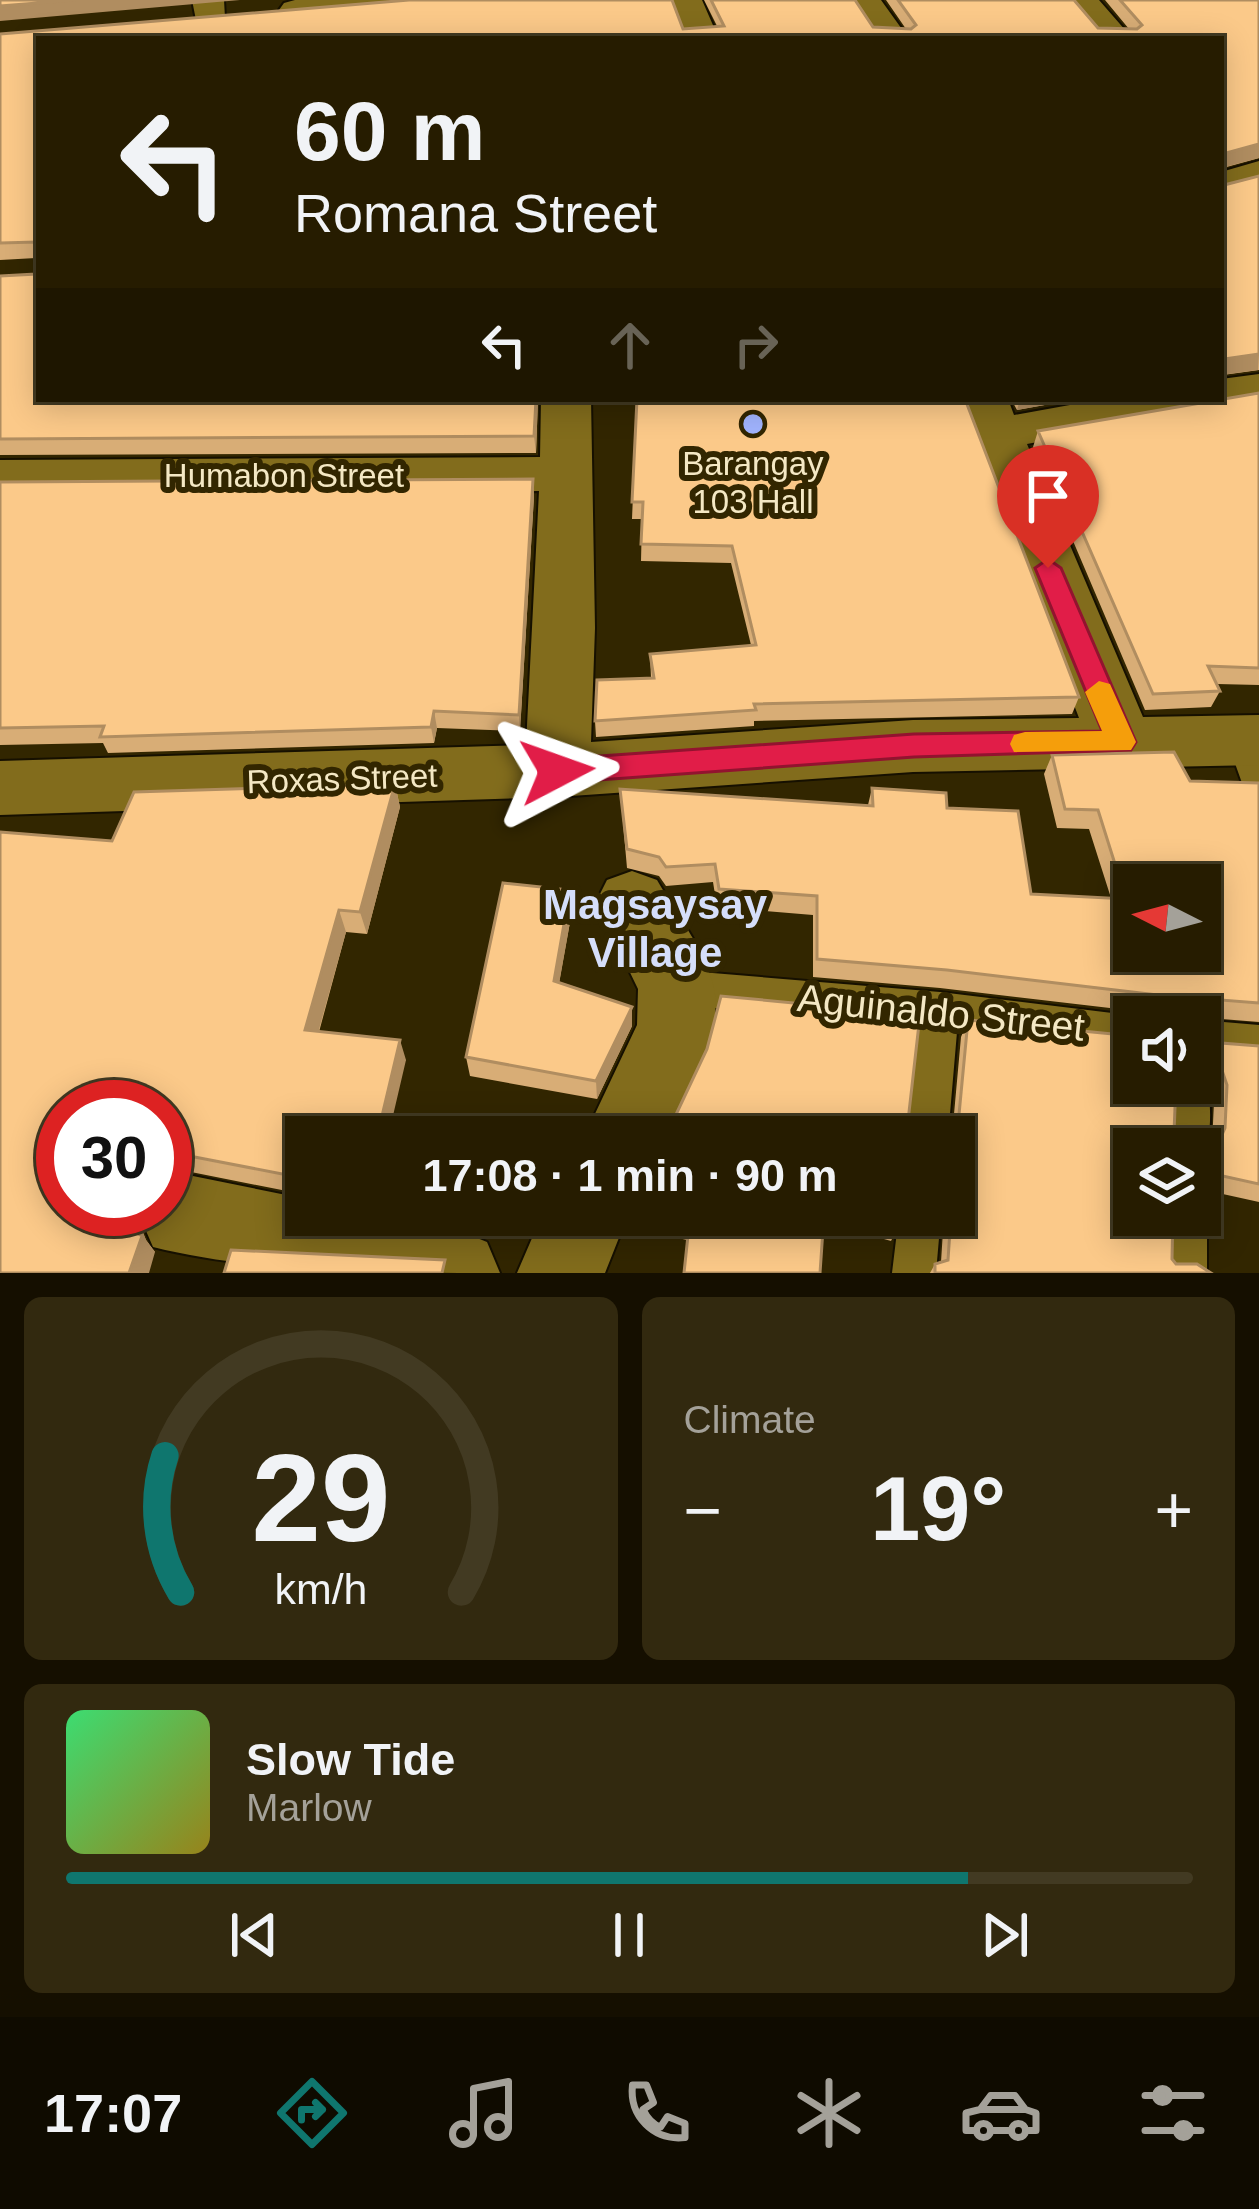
<!DOCTYPE html>
<meta charset="utf-8">
<style>
body{margin:0;font-family:Helvetica,sans-serif;background:#32290f;color:#f1f3f6;height:100vh;display:flex;flex-direction:column;font-size:45px;white-space:nowrap}
*{box-sizing:border-box;margin:0}
p{font-size:39px;color:#a4a199}
.icon{flex:none;width:66px;height:66px;fill:none;stroke:currentColor;stroke-width:2;stroke-linecap:round;stroke-linejoin:round}
.map{position:relative;height:1273px;overflow:hidden}
.side{display:flex;flex-direction:column;gap:24px;padding:24px;background:#150f00;flex:1}
.side>*{flex:none}
.hud{position:absolute;left:36px;top:36px;width:1188px;height:366px;border-radius:0px;box-shadow:0 6px 30px #0003,0 0 0 3px #423a22;background:#261c00;color:#f1f3f6;overflow:hidden}
.needle{width:78px;rotate:276deg}
.fabs{position:absolute;left:1113px;top:864px;display:grid;gap:24px}
.fabs a{display:grid;place-items:center;width:108px;height:108px;border-radius:0px;background:#261c00;box-shadow:0 6px 30px #0003,0 0 0 3px #423a22;font-size:60px}
.speed{position:absolute;left:36px;top:1080px;display:flex;gap:24px;font-size:60px;font-weight:700;text-align:center}
.speed>*{display:grid;place-content:center;width:156px;height:156px;border-radius:50%;background:#261c00;box-shadow:0 6px 30px #0003,0 0 0 3px #423a22;line-height:1}
.speed .limit{border:18px solid #d22;background:#fff;color:#111}
.pin{position:absolute;display:grid;place-items:center;width:102px;height:102px;color:#fff;margin:-123px -51px;border-radius:50% 50% 50% 0;rotate:-45deg;box-shadow:0 0 12px #0007}
.pin .icon{rotate:45deg}
.me{position:absolute;width:132px;margin:-66px;rotate:86deg;stroke-linejoin:round;filter:drop-shadow(0 0 9px #0008)}
.turn{display:flex;align-items:center;gap:42px;height:252px;padding:0 60px;font-size:54px}
.turn .icon{width:156px;height:156px;stroke-width:2.5}
.turn b{display:block;font-size:84px;line-height:102px}
.lanes{display:flex;align-items:center;height:114px;padding:0 60px;background:#0003;justify-content:center;gap:60px;direction:ltr}
.lanes .off{opacity:.35}
.big{font-size:90px;font-weight:700;line-height:1.1}
.side .card{flex:1;display:flex;flex-direction:column;justify-content:center;gap:18px;min-width:0;padding:0 42px;border-radius:18px;background:#32290f}
.side .dial{align-items:center;gap:0}
.dial svg{height:312px;overflow:visible;fill:none;stroke:#423a22;stroke-width:7;stroke-linecap:round;text-anchor:middle}
.dial text{fill:#f1f3f6;stroke:none}
.song{display:flex;align-items:center;gap:36px}
.cover{width:144px;height:144px;border-radius:18px;background:linear-gradient(135deg,hsl(140 70% 55%),hsl(50 70% 35%))}
.played{height:12px;border-radius:6px;background:linear-gradient(90deg,#0f766e 80%,#423a22 80%)}
.keys{display:flex;justify-content:space-around;direction:ltr}
.heat{display:flex;justify-content:space-between;align-items:center;font-size:66px;direction:ltr}
.side .tiles{flex:1;display:grid;gap:24px;grid-template-columns:1fr 1fr}
.card:last-child{grid-column:span 2}
.trip{position:absolute;left:285px;top:1116px;width:690px;height:120px;border-radius:0px;background:#261c00;box-shadow:0 6px 30px #0003,0 0 0 3px #423a22;font-weight:700;line-height:120px;text-align:center}
.tabs{display:flex;height:192px;justify-content:space-around;align-items:center;background:#0f0b00;color:#a4a199}
.tabs .icon{width:84px;height:84px}
.tabs .current{color:#0f766e}
.tabs b{font-size:54px;color:#f1f3f6}
.map>svg:first-child{display:block}
</style>
<div class="map">
<svg width="1259" height="1273" viewBox="0 0 1259 1273">
<rect width="100%" height="100%" fill="#322600"/>
<g fill="none" stroke-linecap="round" stroke-linejoin="round">
<defs>
<path id="lane" d="M1243,728l11,4 5,9v60l-12,-4 -20,-56 5,-9z
M676,970l264,22 205,25h-11v32l-177,-17 -9,105h-42l13,-109 -243,-24 -13,-5 -6,-12 6,-12z
M1200,1020l59,5v36l-59,-5z
M1200,1068c14,22 13,74 0,96v-15h-34l2,-66h32z
M1201,1200l6,15v58h-44l2,-58h35z
M899,1215h42l-5,58h-44z"/>
<path id="street" d="M192,0h32l1,18 -4,7h-24z
M295,0h130l-16,10 -125,7 -5,-7 5,-7z
M670,0h32l17,39h-34z
M849,0h32l28,39h-34z
M1065,0h34l34,39h-35z
M1259,161v25l-38,11v-25z
M1259,374v30c-26,3 -47,4 -71,10l-161,30 116,273 116,-2v50l-346,7 -356,25 -557,18v-54l526,-16 13,-254 -539,3v-34l540,-3 1,-58h50l4,229 -4,114 322,-22 166,-2 -121,-319h50l6,16 89,-16h118v-20z
M632,871l25,9c18,32 49,71 57,108 10,49 -28,105 -47,149h-83l53,-112 1,-36 -42,-87 11,-22z
M183,1174l123,25v16c64,0 122,2 181,27l13,31c-111,0 -244,0 -347,-26l-13,-30 4,-8h21v-27z
M542,1215h86l-23,58h-88z"/>
</defs>
<use href="#lane" stroke="#161000" stroke-width="4"/>
<use href="#street" stroke="#161000" stroke-width="4"/>
<use href="#lane" fill="#826c1c" fill-rule="evenodd"/>
<use href="#street" fill="#826c1c" fill-rule="evenodd"/>
</g>
<path fill="#d8ad76" d="M704,0h151l18,27 33,2 -20,-29h188l24,28 31,1 -24,-29h154v158l-36,10 1,17 35,-9v194l-36,5 -2,9v-345h-1182v360h499l-2,54 -536,2v-179l36,-2v-16l-36,2v-226l683,-5 34,-3z
M1259,393v292l-42,-1 3,7 -9,16 -66,3 -112,-263 5,-16z
M637,399l442,298 -7,17 -318,7v5l-158,11 -1,-16 56,-43 -1,-24 101,-9 -20,-82 -90,-2 1,-42h-10z
M1011,399h67l-61,11z
M533,479l1,17 -14,235 -83,-3 -3,15 -326,10 -5,-10 -103,2v-263z
M1052,755l138,26 69,2v239l-50,-4v24l50,4v156l-59,-13v-40h-66l38,110 4,5 35,9h-281l5,-9 6,-2 3,-47h10v-78h-307l261,-16 4,5 41,-1 8,-88 7,-17 206,113 4,5 31,11 3,-5 2,-42 -11,-33 -3,4v-56h-59l3,-5 -204,-24 -127,-11v-62l-96,-8 -4,-25 -47,4 -7,-10 -32,-8 -7,-79 248,16 4,-17 75,20 84,86 80,4 -22,-69 -32,-1 -13,-54z
M395,784l5,23 -33,127 -21,-2 -27,100 87,28 -100,77v65l-4,-8 -121,-24 -16,9v-72l-102,102h78l-5,6 10,25 9,12 -155,21 112,-432z
M570,890l2,21 -13,72 73,24v19l-35,73 -127,-23 -4,-19z
M638,1215h262l-2,12 -7,14 -67,-19 -137,18 -49,-11z"/>
<path fill="#b08d60" d="M75,0h165l-240,21v-15z
M1259,144v14l-38,10 2,-14z
M1259,354l-1,16 -37,5 3,-16z
M536,399h2l-2,54 -2,-17z
M1020,399h58l-61,11z
M533,479l1,17 -14,235 -1,-16z
M434,711l3,17 -3,15 -3,-16z
M395,784l5,23 -33,127 -7,-22z
M570,890l2,21 -16,90 -2,-20z
M339,910l7,22 -33,119 -8,-21z
M632,1007v19l-35,73 -1,-18z
M400,1040l6,20 -18,77h-11z
M169,1152l12,18 -16,9v-25z
M126,1209h15l-5,6 10,25 9,12 -6,21h-20l6,-41z"/>
<path fill="#fbc989" stroke="#b08d60" stroke-width="3" fill-rule="evenodd" d="M0,0h75l-75,6z
M409,0h263l11,29 41,-3 -13,-26h144l18,27 38,2 5,-4 -18,-25h176l24,28 39,1 5,-4 -22,-25h139v144l-36,10 1,31 35,-9v178l-35,5 -1,19h-2v-339h-1182v360h497l-2,37 -534,3v-163l36,-2v-32l-36,1v-209z
M1259,393v275l-51,-2 12,25 -67,3 -115,-263z
M637,399h328l114,298 -325,7 2,6 -161,11 2,-41 57,-2 -4,-24 106,-9 -24,-99 -91,-2 2,-42h-11z
M533,479l-14,236 -85,-4 -3,16 -331,10 4,-11 -104,2v-246z
M1174,752l16,29 69,2v220l-50,-4v43l50,4v138l-59,-13v-22h-66v66h39l-1,44 4,5h21l14,9h-276v-9l13,-4 3,-45h3v-78h-307l2,-11 23,-3 35,-74 14,-53 199,19 -12,106 4,5 46,-1 10,-105 166,16v47h42l-2,50 4,5h31v11l5,4 11,-25 2,-43 -13,-38 -6,4v11h-8v-45h-50l-1,-13 12,-4 -4,-5 -210,-25 -130,-11v-63l-98,-7 -4,-25 -49,3 -7,-10 -32,-8 -7,-60 253,17 -1,-18 74,5 1,15 71,3 13,83 95,5 -28,-89 -33,-1 -13,-54zM1134,885h66v66h-66z
M395,784l-35,128 -21,-2 -34,120 95,10 -23,97h-71v56h-5l-3,-16 -129,-25 -4,2v-47h-102v102h63l9,23 7,4 -13,37h-129v-441l112,9 22,-49z
M503,883l67,7 -16,91 78,26 -36,74 -130,-24z
M640,1215h184l-4,58h-136l5,-47z
M855,1215h45l-2,12z
M231,1250l214,10 -3,13h-218z"/>
<path fill="#e11d48" stroke="#92132f" stroke-width="3" d="M1048,559l13,9 75,174 -5,8 -217,7 -357,26 -11,-3 -4,-9 4,-8 11,-4 357,-25 188,-3 -67,-163z"/>
<path fill="#f59e0b" d="M1099,681l11,3 26,58 -5,8 -117,2 -4,-8 4,-9 11,-3 77,-1 -17,-39z"/>
<circle fill="#a0b3fd" stroke="#322600" stroke-width="4.5" cx="753" cy="424" r="12"/>
<g text-anchor="middle" stroke-width="12" stroke-linejoin="round" paint-order="stroke">
<g font-size="33" fill="#f4e8c4" stroke="#322600">
<text x="753" y="475">Barangay<tspan x="753" dy="38">103 Hall</tspan></text>
</g>
<g font-size="33" fill="#f4e8c4" stroke="#322600">
<text x="284" y="487">Humabon Street</text>
<text transform="translate(342 778) rotate(-2)" y="12">Roxas Street</text>
</g>
<g font-size="39" fill="#f4e8c4" stroke="#322600">
<text transform="translate(941 1012) rotate(6)" y="14">Aguinaldo Street</text>
</g>
<g font-size="42" font-weight="bold" fill="#d5defa" stroke="#322600">
<text x="655" y="919">Magsaysay<tspan x="655" dy="48">Village</tspan></text>
</g>
</g>
</svg>
<div class="fabs">
<a><svg class="needle" viewBox="-14 -14 28 28"><path d="M0-13l5 13h-10z" fill="#e53935"/><path d="M0 13l5-13h-10z" fill="#a4a199"/></svg></a>
<a><svg class="icon" aria-label="sound" viewBox="0 0 24 24"><path d="M4 9h4l5-4v14l-5-4H4zM17 9q2 3 0 6"/></svg></a>
<a><svg class="icon" aria-label="layers" viewBox="0 0 24 24"><path d="M12 4l9 5-9 5-9-5zM3 14l9 5 9-5"/></svg></a>
</div>
<div class="speed"><div class="limit">30</div></div>
<div class="pin" style="left:1048px;top:568px;background:#d93025"><svg class="icon" aria-label="arrive" viewBox="0 0 24 24"><path d="M6 21V4h12l-3 4 3 4H6"/></svg></div>
<svg class="me" style="left:557px;top:771px" viewBox="-20 -20 40 40"><path d="M0-17L14 15 0 8-14 15z" fill="#e11d48" stroke="#fff" stroke-width="4"/></svg>
<div class="trip">17:08 · 1 min · 90 m</div>
<div class="hud">
<div class="turn"><svg class="icon" aria-label="left" viewBox="0 0 24 24"><path d="M17 20v-9H6M10 6l-5 5 5 5"/></svg><div><b>60 m</b>Romana Street</div></div>
<div class="lanes"><svg class="icon" aria-label="left" viewBox="0 0 24 24"><path d="M17 20v-9H6M10 6l-5 5 5 5"/></svg><svg class="icon off" aria-label="ahead" viewBox="0 0 24 24"><path d="M12 20V5M6 11l6-6 6 6"/></svg><svg class="icon off" aria-label="right" viewBox="0 0 24 24"><path d="M7 20v-9h11M14 6l5 5-5 5"/></svg></div>
</div>
</div>
<section class="side">
<div class="tiles">
<div class="card dial"><svg viewBox="0 0 100 80">
<path d="M14 69A42 42 0 1 1 86 69"/>
<path d="M14 69A42 42 0 0 1 10 34" stroke="#0f766e"/>
<text x="50" y="56" font-size="32" font-weight="700">29</text>
<text x="50" y="72" font-size="11">km/h</text>
</svg></div>
<div class="card"><p>Climate</p>
<div class="heat"><a>−</a><b class="big">19°</b><a>+</a></div>
</div>
<div class="card">
<div class="song"><i class="cover"></i><div><b>Slow Tide</b><p>Marlow</p></div></div>
<div class="played"></div>
<div class="keys"><svg class="icon" aria-label="previous" viewBox="0 0 24 24"><path d="M18 5L8 12l10 7zM5 5v14"/></svg><svg class="icon" aria-label="pause" viewBox="0 0 24 24"><path d="M8 5v14M16 5v14"/></svg><svg class="icon" aria-label="next" viewBox="0 0 24 24"><path d="M6 5l10 7-10 7zM19 5v14"/></svg></div>
</div>
</div>
</section>
<nav class="tabs">
<b>17:07</b>
<svg class="icon current" aria-label="directions" viewBox="0 0 24 24"><path d="M12 3l9 9-9 9-9-9zM9 14v-3h6M13 9l2 2-2 2"/></svg>
<svg class="icon" aria-label="music" viewBox="0 0 24 24"><path d="M9 18V5l10-2v13"/><circle cx="6" cy="18" r="3"/><circle cx="16" cy="16" r="3"/></svg>
<svg class="icon" aria-label="phone" viewBox="0 0 24 24"><path d="M5 4h4l2 5-3 2q2 4 5 5l2-3 5 2v4C11 20 4 13 5 4z"/></svg>
<svg class="icon" aria-label="climate" viewBox="0 0 24 24"><path d="M12 3v18M4 7l16 10M4 17L20 7"/></svg>
<svg class="icon" aria-label="car" viewBox="0 0 24 24"><path d="M5 17H2v-5l4-1 3-4h7l3 4 3 1v5h-3M9 17h6M6 11h13"/><circle cx="7" cy="17" r="2"/><circle cx="17" cy="17" r="2"/></svg>
<svg class="icon" aria-label="filters" viewBox="0 0 24 24"><path d="M4 7h16M4 17h16"/><circle cx="9" cy="7" r="2"/><circle cx="15" cy="17" r="2"/></svg>
</nav>
